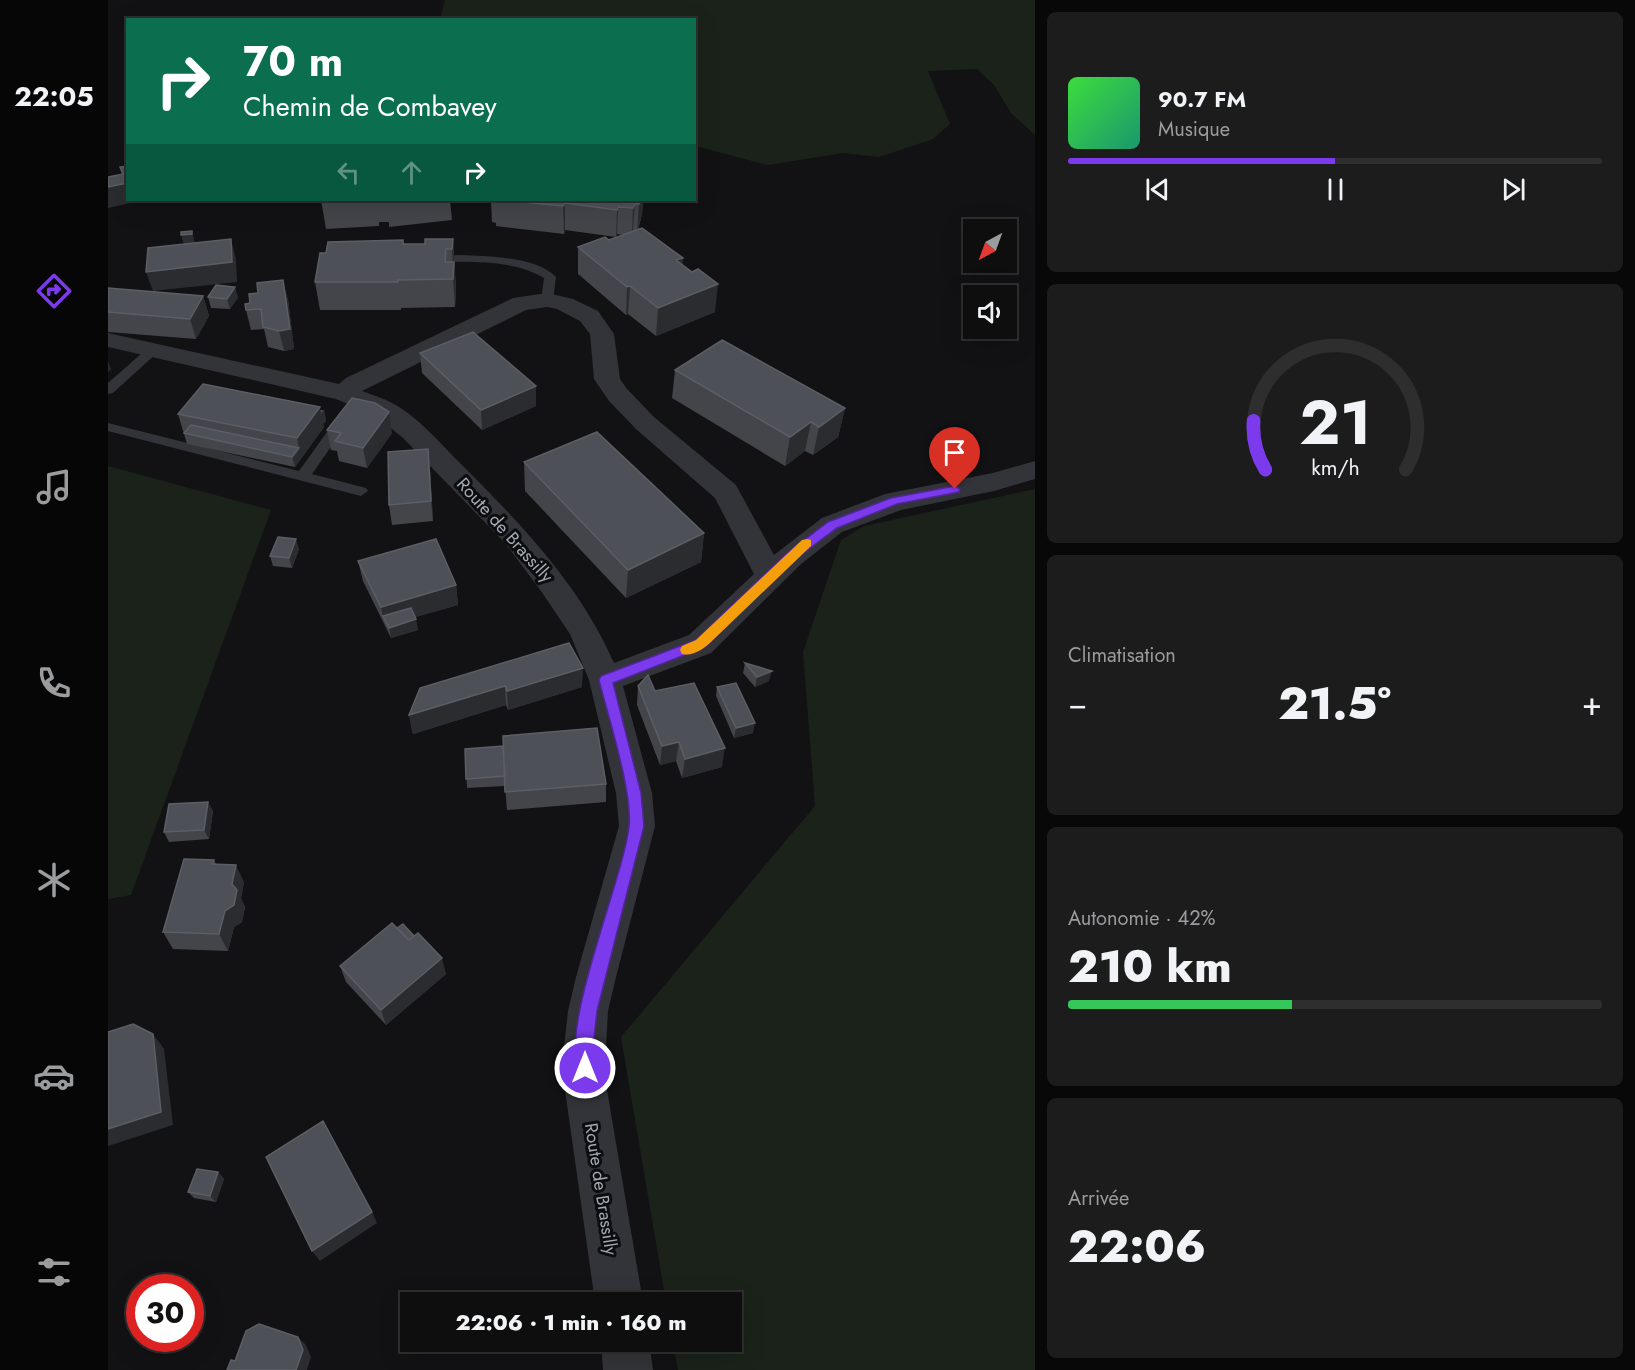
<!DOCTYPE html>
<html lang="fr">
<meta charset="utf-8">
<style>
body{margin:0;font-family:Jost,sans-serif;background:#1c1c1d;color:#f1f3f6;height:100vh;display:flex;flex-direction:column;font-size:22px;white-space:nowrap}
*{box-sizing:border-box;margin:0}
p{font-size:20px;color:#9b9c9e}
.icon{flex:none;width:33px;height:33px;fill:none;stroke:currentColor;stroke-width:2;stroke-linecap:round;stroke-linejoin:round}
.map{position:relative;flex:1;overflow:hidden}
.sheet{display:flex;flex-direction:column;gap:12px;padding:12px;background:#080808;width:600px}
.sheet>*{flex:none}
.hud{position:absolute;left:18px;top:18px;width:570px;height:183px;border-radius:0px;box-shadow:0 6px 24px #0002,0 0 0 2px #2e2e2f;background:#0b6e4f;color:#fff;overflow:hidden}
.needle{width:39px;rotate:221deg}
.tools{position:absolute;left:855px;top:219px;display:grid;gap:12px}
.tools a{display:grid;place-items:center;width:54px;height:54px;border-radius:0px;background:#0e0e0f;box-shadow:0 6px 24px #0002,0 0 0 2px #2e2e2f;font-size:30px}
.speed{position:absolute;left:18px;top:1274px;display:flex;gap:12px;font-size:30px;font-weight:700;text-align:center}
.speed>*{display:grid;place-content:center;width:78px;height:78px;border-radius:50%;background:#0e0e0f;box-shadow:0 6px 24px #0002,0 0 0 2px #2e2e2f;line-height:1}
.speed .limit{border:9px solid #d22;background:#fff;color:#111}
.pin{position:absolute;display:grid;place-items:center;width:51px;height:51px;color:#fff;margin:-62px -26px;border-radius:50% 50% 50% 0;rotate:-45deg;box-shadow:0 0 6px #0007}
.pin .icon{rotate:45deg}
.me{position:absolute;width:66px;margin:-33px;rotate:0deg;stroke-linejoin:round;filter:drop-shadow(0 0 4px #0008)}
.turn{display:flex;align-items:center;gap:21px;height:126px;padding:0 18px;font-size:27px}
.turn .icon{width:78px;height:78px;stroke-width:2.5}
.turn b{display:block;font-size:42px;line-height:51px}
.lanes{display:flex;align-items:center;height:57px;padding:0 18px;background:#0003;justify-content:center;gap:30px;direction:ltr}
.lanes .off{opacity:.35}
.big{font-size:45px;font-weight:800;line-height:1.1}
.sheet .widget{flex:1;display:flex;flex-direction:column;justify-content:center;gap:9px;min-width:0;padding:0 21px;border-radius:9px;background:#1c1c1d}
.sheet .dial{align-items:center;gap:0}
.dial svg{height:156px;overflow:visible;fill:none;stroke:#2e2e2f;stroke-width:7;stroke-linecap:round;text-anchor:middle}
.dial text{fill:#f1f3f6;stroke:none}
.song{display:flex;align-items:center;gap:18px}
.cover{width:72px;height:72px;border-radius:9px;background:linear-gradient(135deg,hsl(120 70% 55%),hsl(160 70% 35%))}
.played{height:6px;border-radius:3px;background:linear-gradient(90deg,#7c3aed 50%,#2e2e2f 50%)}
.keys{display:flex;justify-content:space-around;direction:ltr}
.heat{display:flex;justify-content:space-between;align-items:center;font-size:33px;direction:ltr}
.charge{height:9px;border-radius:4px;background:linear-gradient(90deg,#34c759 42%,#2e2e2f 0)}
.trip{position:absolute;left:292px;top:1292px;width:342px;height:60px;border-radius:0px;background:#0e0e0f;box-shadow:0 6px 24px #0002,0 0 0 2px #2e2e2f;font-weight:800;line-height:60px;text-align:center}
main{display:flex;flex:1;min-height:0}
.tab-bar{display:flex;flex-direction:column;width:108px;justify-content:space-around;align-items:center;background:#060606;color:#9b9c9e}
.tab-bar .icon{width:42px;height:42px}
.tab-bar .on{color:#7c3aed}
.tab-bar b{font-size:27px;color:#f1f3f6}
.map>svg:first-child{display:block}
</style>
<main>
<nav class="tab-bar">
<b>22:05</b>
<svg class="icon on" aria-label="directions" viewBox="0 0 24 24"><path d="M12 3l9 9-9 9-9-9zM9 14v-3h6M13 9l2 2-2 2"/></svg>
<svg class="icon" aria-label="music" viewBox="0 0 24 24"><path d="M9 18V5l10-2v13"/><circle cx="6" cy="18" r="3"/><circle cx="16" cy="16" r="3"/></svg>
<svg class="icon" aria-label="phone" viewBox="0 0 24 24"><path d="M5 4h4l2 5-3 2q2 4 5 5l2-3 5 2v4C11 20 4 13 5 4z"/></svg>
<svg class="icon" aria-label="climate" viewBox="0 0 24 24"><path d="M12 3v18M4 7l16 10M4 17L20 7"/></svg>
<svg class="icon" aria-label="car" viewBox="0 0 24 24"><path d="M5 17H2v-5l4-1 3-4h7l3 4 3 1v5h-3M9 17h6M6 11h13"/><circle cx="7" cy="17" r="2"/><circle cx="17" cy="17" r="2"/></svg>
<svg class="icon" aria-label="filters" viewBox="0 0 24 24"><path d="M4 7h16M4 17h16"/><circle cx="9" cy="7" r="2"/><circle cx="15" cy="17" r="2"/></svg>
</nav>
<div class="map">
<svg width="927" height="1370" viewBox="0 0 927 1370">
<rect width="100%" height="100%" fill="#121214"/>
<path fill="#1a221a" d="M337,0h590v135l-24,-22 -17,-28 -17,-16 -49,2 22,53 -17,15 -54,18 -36,-4 -75,12 -73,-19 -1,-126 -254,-1z
M0,466l163,44 -140,385 -23,4z
M927,489v881h-357l-5,-29h59v-39h-66l-45,-265 194,-231 -12,-154 38,-112 23,-14z"/>
<g fill="none" stroke-linecap="round" stroke-linejoin="round">
<path fill="#333439" fill-rule="evenodd" d="M353,255c27,1 76,2 95,22l-3,23 -2,3h-8l-2,-3 3,-22c-31,-19 -75,-16 -110,-16l-6,-3 6,-3z
M46,345l4,1 2,3 -2,3 -45,41 -5,1v-11l42,-37z
M234,417l7,4 -37,53 54,14 2,3 -7,5 -253,-65v-8l191,48 38,-53z"/>
<path fill="#333439" fill-rule="evenodd" d="M439,293l26,6 25,12 16,23 6,45 7,10 27,28 82,68 38,70 48,-37 63,-24 108,-21 42,-12v18l-41,12 -93,19 -59,22 -41,32 -90,89 -88,33 29,107 3,33 -39,151 -8,34 -2,36 1,43 36,212h-48l-30,-212 -1,-43 4,-36 8,-34 43,-151 -3,-33 -27,-113 -19,-46 -29,-43 -36,-48 -102,-105 -28,-23 -39,-16 -228,-52v-14l231,51 7,-6 167,-80zM439,307l10,2 23,12 10,13 4,45 15,22 27,28 79,69 39,76 -65,61 -75,28c-35,-80 -95,-141 -156,-202 -20,-20 -41,-45 -66,-58 -9,-5 -20,-8 -30,-12l164,-81z
M493,1341h48l4,29h-50z"/>
</g>
<path fill="#43454a" d="M213,200h129l2,20 -63,7v-5h-10v4l-53,3z
M383,200h152l-1,14 -4,16 45,28 -1,7 33,47 -59,24 -28,-22 -2,1 -48,-41v-27l31,-7 15,-5 -7,-1 -1,3 -51,-7 -1,4 -68,-8v-3l-4,-1z
M345,239l3,51 -1,17 -54,1v2h-81l-5,-28 11,-29 77,-13 1,4h21z
M0,288l95,8 6,20 -13,23 -88,-7z
M100,297h30l-8,12 -19,-1z
M180,299l6,50 -10,2 -16,-4 -4,-18 -13,1 -5,-20z
M312,353l116,33v20l-54,24 -60,-57z
M567,370l170,38 -7,29 -25,18 -8,-4 -20,15 -113,-68z
M212,407v3h4l2,11 -3,3 1,3 -29,40 -108,-23 -9,-30z
M219,430l65,3 -25,35 -28,-7 -2,-10 -6,-1z
M320,449l2,20 3,52 -41,4 -3,-20z
M416,462l180,71 -3,29 -75,36 -101,-107z
M191,549l-7,19 -19,-2 -3,-10z
M250,561l98,24 2,20 -43,12 3,13 -27,8 -28,-57z
M637,663l24,18 -14,6 -12,-14z
M530,686l17,5 67,76 -40,11 -6,-17 -16,4 -23,-60z
M474,687l-74,23 -2,-5 -93,29 -4,-19 11,-27z
M609,687l36,46 -19,5 -18,-42z
M357,749l141,35v18l-99,8 -2,-24 -38,2z
M100,802l5,9 -4,28 -40,3 -5,-10z
M106,860l2,4 28,18 -3,16 4,9 -3,15 -8,5 -6,24 -55,-2 -10,-17z
M289,928l49,46 -60,51 -40,-43 -6,-16z
M110,1172l6,7 -8,23 -22,-4 -6,-6z"/>
<path fill="#2b2c30" d="M20,183v17h15l-35,8v-21z
M532,200h3l-1,14 -5,17 2,-27z
M457,203v27l-1,4 -1,-28z
M527,204l-2,27 -1,4 1,-27z
M510,207l-1,27 -1,3 1,-27z
M84,231l3,13 -11,1 -3,-10z
M123,239l5,20 1,23 -84,9 -7,-19z
M345,239l3,51 -1,17 -2,-28v-13l-1,-17z
M575,258l-2,28 -5,-26z
M175,280l5,19 6,50 -10,2 -5,-20z
M610,284l-3,28 -59,24 2,-28z
M522,286l-2,28 -2,1 1,-28z
M127,287l3,10 -8,12 -3,-10z
M95,296l6,20 -13,23 -6,-20z
M0,361l3,8 -3,3z
M428,386v20l-54,24 -1,-20z
M212,407l1,7 3,-4 2,11 -3,3 1,3 -29,40 -3,-10 7,-9 -2,-10z
M737,408l-7,29 -25,18 6,-28z
M281,412l3,21 -25,35 -4,-20z
M703,422l-6,29 -20,15 5,-29z
M320,449l2,20 3,52 -2,-20z
M596,533l-3,29 -75,36 2,-28z
M188,539l3,10 -7,19 -3,-10z
M348,585l2,20 -70,20 -5,-9 -2,-9z
M308,619l2,11 -27,8 -2,-10z
M475,668l-1,19 -74,23 -1,-19z
M664,671l-3,10 -14,6 2,-10z
M397,686l1,19 -93,29 -4,-19z
M647,723l-2,10 -19,5 2,-10z
M571,742l-3,19 -16,4 2,-19z
M617,748l-3,19 -40,11 3,-19z
M100,802l5,9 -4,28 -5,-9z
M128,865l8,17 -3,16 4,9 -3,15 -8,5 -6,24 -9,-17z
M334,958l4,16 -60,51 -5,-15z
M45,1034l11,15 9,76 -65,21v-17z
M110,1172l6,7 -8,23 -6,-6z
M264,1212l5,11 -57,38 -8,-10z
M190,1337l8,8 5,12 -4,13h-11z"/>
<path fill="#4d5056" stroke="#5b5e65" stroke-width="1.5" d="M20,166v17l-20,4v-10l15,-3 -3,-7z
M213,200h39l-39,2z
M395,200h137l-1,4h-4l-2,4 -15,-1 -1,3 -52,-7 -2,3z
M534,228l41,30 -7,2 16,12 6,-3 20,15 -60,24 -28,-22 -3,1 -49,-40 27,-10 4,3z
M84,231v3l-11,1v-3z
M123,239l1,23 -86,10 2,-24z
M317,239h28l-1,10h-6l-1,13h9l-1,17 -55,1v2h-83l5,-29h6l2,-11 75,-2v4h22z
M175,280l7,49 -11,2 -16,-4 -2,-18 -15,1 -1,-6 5,-1 -1,-9 9,-1 -1,-10z
M108,285l19,2 -8,12 -19,-2z
M0,288l95,8 -13,23 -82,-7z
M365,332l63,54 -55,24 -61,-57z
M614,340l123,68 -26,19 -8,-5 -21,15 -115,-67z
M95,384l117,23 -23,31 -119,-24z
M244,398l23,5 14,9 -26,36 -28,-7 6,-8 -14,-3z
M83,425l108,23 -7,9 -108,-24z
M489,432l107,101 -76,37 -104,-108z
M320,449l3,52 -42,4 -1,-53z
M170,537l18,2 -7,19 -19,-2z
M328,539l20,46 -75,22 -23,-46z
M303,608l5,11 -27,9 -6,-12z
M461,643l14,25 -76,23 -2,-5 -96,29 11,-27z
M637,663l27,8 -15,6z
M540,675l7,16 39,-8 31,65 -40,11 -6,-17 -17,4 -24,-60z
M628,683l19,40 -19,5 -19,-41z
M489,728l9,56 -101,8 -2,-56z
M395,746l2,30 -39,3 -1,-30z
M100,802l-4,28 -40,2 5,-28z
M76,859l30,1 -2,4 24,1 -4,19 5,6 -3,15 -9,6 -6,23 -56,-2z
M284,923l17,17 9,-7 24,25 -61,52 -41,-44z
M295,924l11,12 -5,4 -12,-12z
M25,1024l20,10 8,78 -53,17v-97z
M215,1121l49,91 -60,39 -46,-94z
M89,1169l21,3 -8,24 -22,-4z
M151,1324l39,13 5,13 -7,20h-69l4,-10 4,1 11,-30z"/>
<path fill="#7c3aed" stroke="#51269a" stroke-width="1.5" d="M847,486l5,3 -1,3 -62,12 -60,24 -43,32 -89,87 -92,36 28,110 3,33 -47,185 -4,36 1,21 -3,7 -6,2 -6,-2c-20,-49 43,-191 50,-248 4,-34 -21,-111 -30,-147l2,-4 95,-36 90,-86 42,-32 63,-24z"/>
<path fill="#f59e0b" d="M699,539l4,1v6l-97,93c-8,8 -20,18 -32,15l-2,-4 2,-4 14,-6 106,-100z"/>
<g text-anchor="middle" stroke-width="6" stroke-linejoin="round" paint-order="stroke">
<g font-size="18" fill="#a2aab6" stroke="#0d0d0f">
<text transform="translate(397 530) rotate(48)" y="6">Route de Brassilly</text>
<text transform="translate(493 1189) rotate(81)" y="6">Route de Brassilly</text>
</g>
</g>
</svg>
<div class="tools">
<a><svg class="needle" viewBox="-14 -14 28 28"><path d="M0-13l5 13h-10z" fill="#e53935"/><path d="M0 13l5-13h-10z" fill="#9b9c9e"/></svg></a>
<a><svg class="icon" aria-label="sound" viewBox="0 0 24 24"><path d="M4 9h4l5-4v14l-5-4H4zM17 9q2 3 0 6"/></svg></a>
</div>
<div class="speed"><div class="limit">30</div></div>
<div class="pin" style="left:847px;top:489px;background:#d93025"><svg class="icon" aria-label="arrive" viewBox="0 0 24 24"><path d="M6 21V4h12l-3 4 3 4H6"/></svg></div>
<svg class="me" style="left:477px;top:1068px" viewBox="-20 -20 40 40"><circle r="17" fill="#7c3aed" stroke="#fff" stroke-width="3"/><path d="M0-11L8 9 0 5-8 9z" fill="#fff"/></svg>
<div class="trip">22:06 · 1 min · 160 m</div>
<div class="hud">
<div class="turn"><svg class="icon" aria-label="right" viewBox="0 0 24 24"><path d="M7 20v-9h11M14 6l5 5-5 5"/></svg><div><b>70 m</b>Chemin de Combavey</div></div>
<div class="lanes"><svg class="icon off" aria-label="left" viewBox="0 0 24 24"><path d="M17 20v-9H6M10 6l-5 5 5 5"/></svg><svg class="icon off" aria-label="ahead" viewBox="0 0 24 24"><path d="M12 20V5M6 11l6-6 6 6"/></svg><svg class="icon" aria-label="right" viewBox="0 0 24 24"><path d="M7 20v-9h11M14 6l5 5-5 5"/></svg></div>
</div>
</div>
<section class="sheet">
<div class="widget">
<div class="song"><i class="cover"></i><div><b>90.7 FM</b><p>Musique</p></div></div>
<div class="played"></div>
<div class="keys"><svg class="icon" aria-label="previous" viewBox="0 0 24 24"><path d="M18 5L8 12l10 7zM5 5v14"/></svg><svg class="icon" aria-label="pause" viewBox="0 0 24 24"><path d="M8 5v14M16 5v14"/></svg><svg class="icon" aria-label="next" viewBox="0 0 24 24"><path d="M6 5l10 7-10 7zM19 5v14"/></svg></div>
</div>
<div class="widget dial"><svg viewBox="0 0 100 80">
<path d="M14 69A42 42 0 1 1 86 69"/>
<path d="M14 69A42 42 0 0 1 8 44" stroke="#7c3aed"/>
<text x="50" y="56" font-size="32" font-weight="700">21</text>
<text x="50" y="72" font-size="11">km/h</text>
</svg></div>
<div class="widget"><p>Climatisation</p>
<div class="heat"><a>−</a><b class="big">21.5°</b><a>+</a></div>
</div>
<div class="widget"><p>Autonomie · 42%</p><b class="big">210 km</b><div class="charge"></div></div>
<div class="widget"><p>Arrivée</p><b class="big">22:06</b></div>
</section>
</main>
